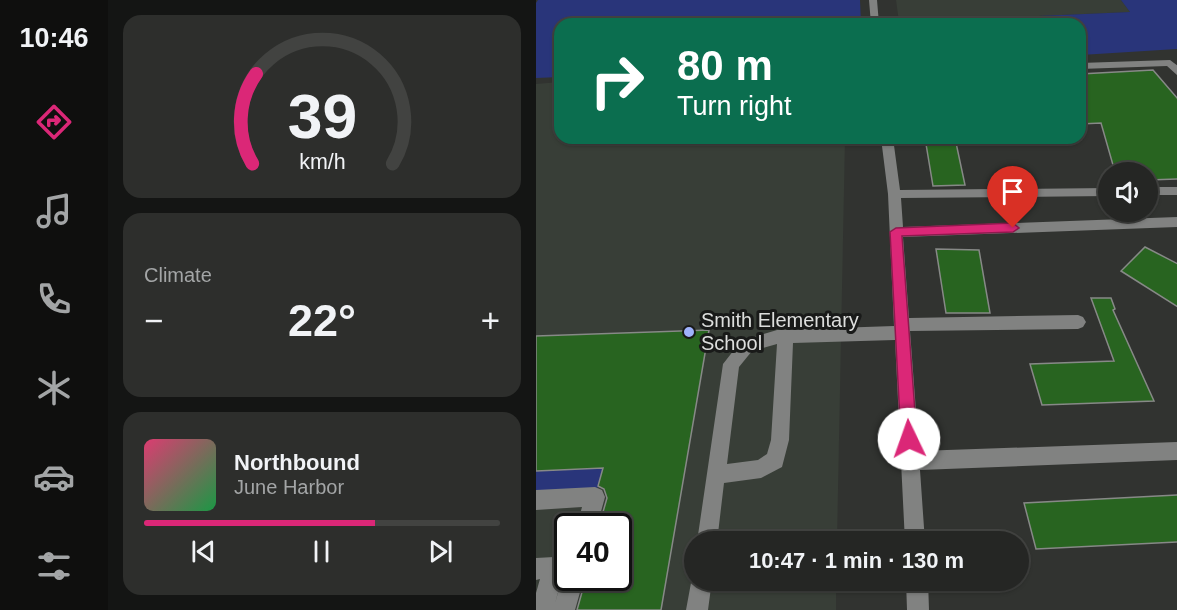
<!DOCTYPE html>
<meta charset="utf-8">
<style>
body{margin:0;font-family:Arial,sans-serif;background:#2d2e2c;color:#f1f3f6;height:100vh;display:flex;flex-direction:column;font-size:22px;white-space:nowrap}
*{box-sizing:border-box;margin:0}
p{font-size:20px;color:#a3a5a6}
.icon{flex:none;width:33px;height:33px;fill:none;stroke:currentColor;stroke-width:2;stroke-linecap:round;stroke-linejoin:round}
.map{position:relative;flex:1;overflow:hidden}
.side{display:flex;flex-direction:column;gap:15px;padding:15px;background:#141514;width:428px}
.side>*{flex:none}
.guide{position:absolute;left:18px;top:18px;width:532px;height:126px;border-radius:18px;box-shadow:0 2px 4px #0004,0 0 0 2px #424341;background:#0b6e4f;color:#fff;overflow:hidden}
.fabs{position:absolute;left:562px;top:162px;display:grid;gap:12px}
.fabs a{display:grid;place-items:center;width:60px;height:60px;border-radius:50%;background:#252624;box-shadow:0 2px 4px #0004,0 0 0 2px #424341;font-size:30px}
.speed{position:absolute;left:18px;top:513px;display:flex;gap:12px;font-size:30px;font-weight:700;text-align:center}
.speed>*{display:grid;place-content:center;width:78px;height:78px;border-radius:50%;background:#252624;box-shadow:0 2px 4px #0004,0 0 0 2px #424341;line-height:1}
.speed .limit{border:3px solid #111;border-radius:9px;background:#fff;color:#111}
.pin{position:absolute;display:grid;place-items:center;width:51px;height:51px;color:#fff;margin:-62px -26px;border-radius:50% 50% 50% 0;rotate:-45deg;box-shadow:0 0 6px #0007}
.pin .icon{rotate:45deg}
.me{position:absolute;width:66px;margin:-33px;rotate:357deg;stroke-linejoin:round;filter:drop-shadow(0 0 4px #0008)}
.turn{display:flex;align-items:center;gap:21px;height:126px;padding:0 24px;font-size:27px}
.turn .icon{width:78px;height:78px;stroke-width:2.5}
.turn b{display:block;font-size:42px;line-height:51px}
.big{font-size:45px;font-weight:600;line-height:1.1}
.side .widget{flex:1;display:flex;flex-direction:column;justify-content:center;gap:9px;min-width:0;padding:0 21px;border-radius:18px;background:#2d2e2c}
.side .dial{align-items:center;gap:0}
.dial svg{height:156px;overflow:visible;fill:none;stroke:#424341;stroke-width:7;stroke-linecap:round;text-anchor:middle}
.dial text{fill:#f1f3f6;stroke:none}
.song{display:flex;align-items:center;gap:18px}
.cover{width:72px;height:72px;border-radius:9px;background:linear-gradient(135deg,hsl(340 70% 55%),hsl(140 70% 35%))}
.played{height:6px;border-radius:3px;background:linear-gradient(90deg,#db2777 65%,#424341 65%)}
.keys{display:flex;justify-content:space-around;direction:ltr}
.heat{display:flex;justify-content:space-between;align-items:center;font-size:33px;direction:ltr}
.trip{position:absolute;left:148px;top:531px;width:345px;height:60px;border-radius:30px;background:#252624;box-shadow:0 2px 4px #0004,0 0 0 2px #424341;font-weight:600;line-height:60px;text-align:center}
main{display:flex;flex:1;min-height:0}
.menu{display:flex;flex-direction:column;width:108px;justify-content:space-around;align-items:center;background:#0f0f0e;color:#a3a5a6}
.menu .icon{width:42px;height:42px}
.menu .selected{color:#db2777}
.menu b{font-size:27px;color:#f1f3f6}
.map>svg:first-child{display:block}
</style>
<main>
<nav class="menu">
<b>10:46</b>
<svg class="icon selected" aria-label="directions" viewBox="0 0 24 24"><path d="M12 3l9 9-9 9-9-9zM9 14v-3h6M13 9l2 2-2 2"/></svg>
<svg class="icon" aria-label="music" viewBox="0 0 24 24"><path d="M9 18V5l10-2v13"/><circle cx="6" cy="18" r="3"/><circle cx="16" cy="16" r="3"/></svg>
<svg class="icon" aria-label="phone" viewBox="0 0 24 24"><path d="M5 4h4l2 5-3 2q2 4 5 5l2-3 5 2v4C11 20 4 13 5 4z"/></svg>
<svg class="icon" aria-label="climate" viewBox="0 0 24 24"><path d="M12 3v18M4 7l16 10M4 17L20 7"/></svg>
<svg class="icon" aria-label="car" viewBox="0 0 24 24"><path d="M5 17H2v-5l4-1 3-4h7l3 4 3 1v5h-3M9 17h6M6 11h13"/><circle cx="7" cy="17" r="2"/><circle cx="17" cy="17" r="2"/></svg>
<svg class="icon" aria-label="filters" viewBox="0 0 24 24"><path d="M4 7h16M4 17h16"/><circle cx="9" cy="7" r="2"/><circle cx="15" cy="17" r="2"/></svg>
</nav>
<section class="side">
<div class="widget dial"><svg viewBox="0 0 100 80">
<path d="M14 69A42 42 0 1 1 86 69"/>
<path d="M14 69A42 42 0 0 1 16 23" stroke="#db2777"/>
<text x="50" y="56" font-size="32" font-weight="700">39</text>
<text x="50" y="72" font-size="11">km/h</text>
</svg></div>
<div class="widget"><p>Climate</p>
<div class="heat"><a>−</a><b class="big">22°</b><a>+</a></div>
</div>
<div class="widget">
<div class="song"><i class="cover"></i><div><b>Northbound</b><p>June Harbor</p></div></div>
<div class="played"></div>
<div class="keys"><svg class="icon" aria-label="previous" viewBox="0 0 24 24"><path d="M18 5L8 12l10 7zM5 5v14"/></svg><svg class="icon" aria-label="pause" viewBox="0 0 24 24"><path d="M8 5v14M16 5v14"/></svg><svg class="icon" aria-label="next" viewBox="0 0 24 24"><path d="M6 5l10 7-10 7zM19 5v14"/></svg></div>
</div>
</section>
<div class="map">
<svg width="642" height="610" viewBox="0 0 642 610">
<rect width="100%" height="100%" fill="#313330"/>
<path fill="#383e37" fill-rule="evenodd" d="M360,0h225l9,12 -231,10z
M24,82v56h285l-8,403 -142,1v38l141,1v29h-300v-526zM32,526h50v52h-50z"/>
<path fill="#29357a" d="M2,0h322l1,24h-301v53l-24,1v-75z
M585,0h56v49l-96,6 -1,-31h-175l-1,-2 226,-10z
M67,468l-8,29 -59,3v-29z"/>
<path fill="#286420" stroke="#878987" stroke-width="1.5" d="M617,70l25,29v80l-30,1v-8h-33l-14,-49 -21,1v-50z
M389,138h30l10,47 -32,1z
M609,247l33,17v43l-57,-36z
M400,249l43,1 11,63h-44z
M555,298h20l4,11 -2,1 41,91 -112,4 -12,-41 84,-3z
M173,330l-48,280h-84l9,-32h32v-52h-19l8,-28 -3,-9 -6,-3 5,-18 -67,3v-135z
M642,495v47l-142,7 -12,-46z"/>
<g fill="none" stroke-linecap="round" stroke-linejoin="round">
<path fill="#818281" fill-rule="evenodd" d="M333,0h8l2,24h-8z
M634,60l8,6v10l-11,-10 -87,3v-6z
M345,138h12l7,52 209,-2v8l-208,2 2,29 275,-10v10l-275,10 6,81 169,-3 5,2 3,5 -3,5 -5,2 -168,2 9,120 259,-9v18l-258,10 5,72h-20l-10,-202 -102,3 -4,97 -7,27 -21,11 -37,5 -7,59h-20l26,-178 18,-23 36,-11 117,-4 -6,-132zM241,344l-6,96 -4,14 -9,6 -31,4 12,-97 13,-16z
M612,187h30v8h-30z
M59,487l7,3 3,7 -8,29h-20l5,-19 -46,3v-20z
M18,557l7,4 4,7 -10,35 10,-33h3v8h16l-9,32h-39v-17l4,-14 -4,1v-22z
M157,572l2,8h17l-4,30h-22z
M370,580h22l1,30h-22z"/>
</g>
<path fill="#db2777" stroke="#8e194d" stroke-width="1.5" d="M477,223l6,5 -6,4 -111,4 15,203 -2,6 -6,3 -6,-3 -2,-6 -11,-207 6,-4z"/>
<circle fill="#9fb3fd" stroke="#191a19" stroke-width="2" cx="153" cy="332" r="6"/>
<g text-anchor="middle" stroke-width="6" stroke-linejoin="round" paint-order="stroke">
<g font-size="20" fill="#dddedd" stroke="#191a19" text-anchor="start">
<text x="165" y="327">Smith Elementary<tspan x="165" dy="23">School</tspan></text>
</g>
</g>
</svg>
<div class="fabs">
<a><svg class="icon" aria-label="sound" viewBox="0 0 24 24"><path d="M4 9h4l5-4v14l-5-4H4zM17 9q2 3 0 6"/></svg></a>
</div>
<div class="speed"><div class="limit">40</div></div>
<div class="pin" style="left:477px;top:228px;background:#d93025"><svg class="icon" aria-label="arrive" viewBox="0 0 24 24"><path d="M6 21V4h12l-3 4 3 4H6"/></svg></div>
<svg class="me" style="left:373px;top:439px" viewBox="-20 -20 40 40"><circle r="19" fill="#fff"/><path d="M0-13L10 11 0 6-10 11z" fill="#db2777"/></svg>
<div class="trip">10:47 · 1 min · 130 m</div>
<div class="guide">
<div class="turn"><svg class="icon" aria-label="right" viewBox="0 0 24 24"><path d="M7 20v-9h11M14 6l5 5-5 5"/></svg><div><b>80 m</b>Turn right</div></div>
</div>
</div>
</main>
